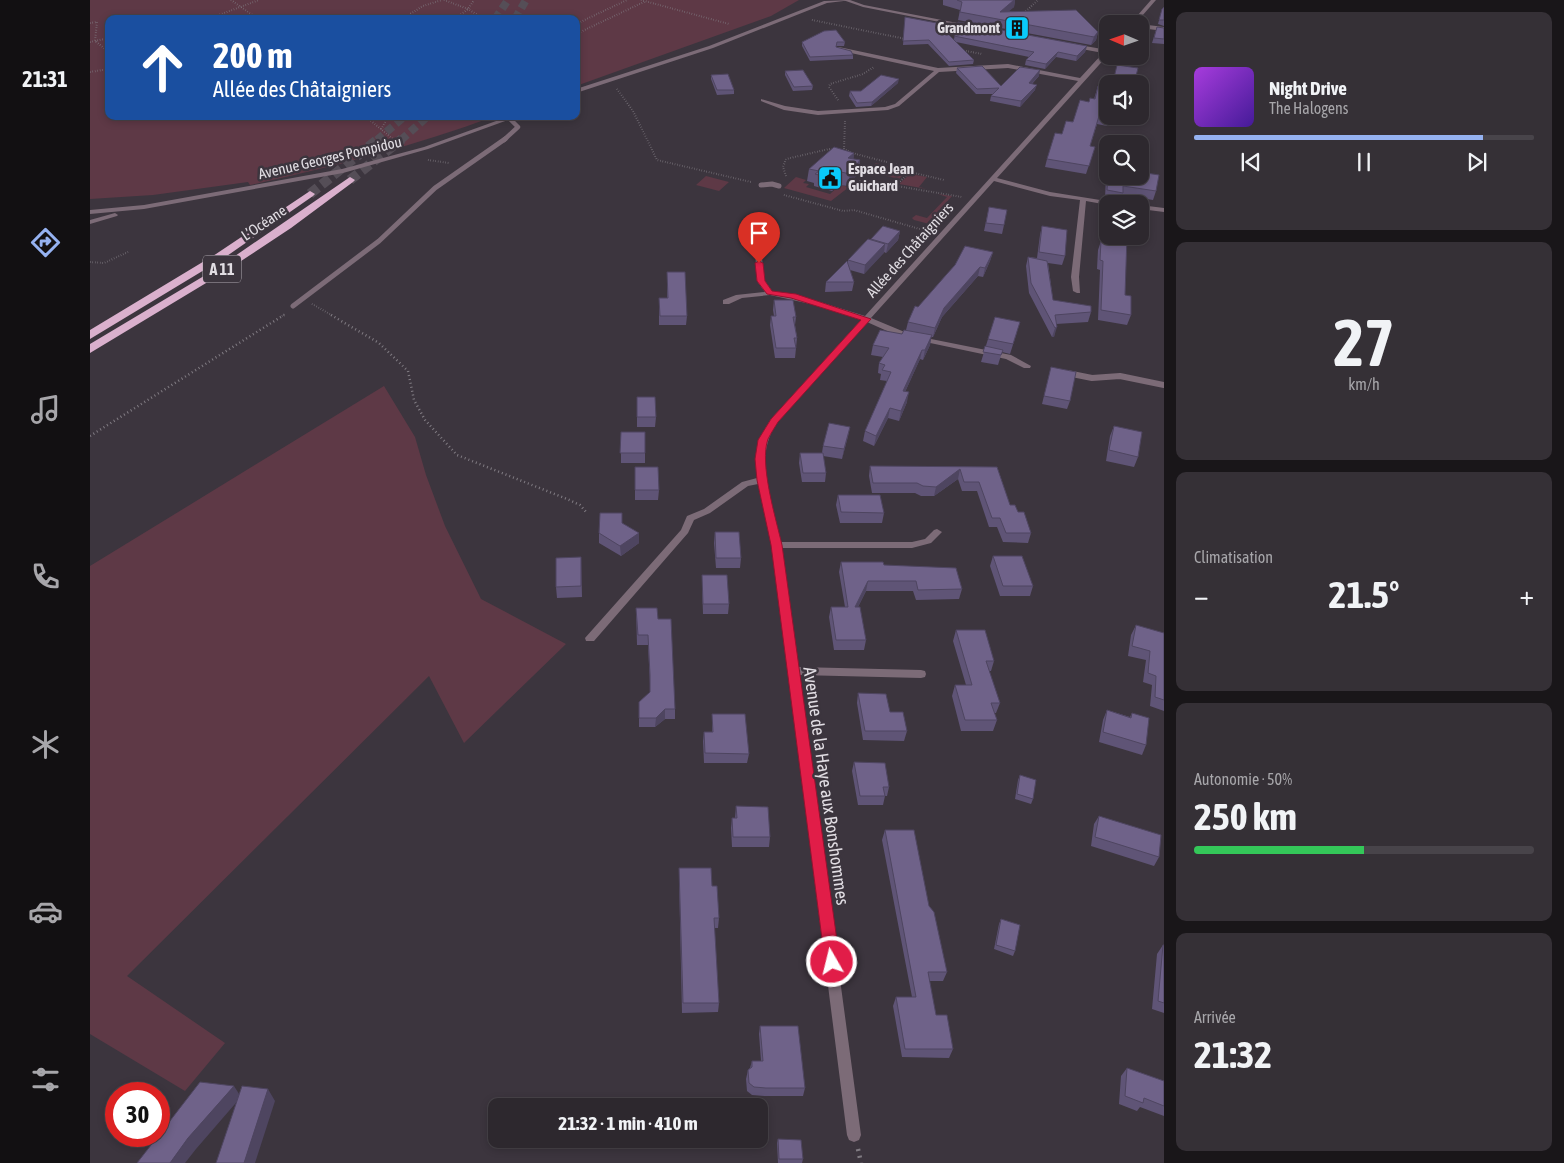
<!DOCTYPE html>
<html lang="fr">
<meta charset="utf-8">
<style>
body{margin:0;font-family:"Asap Condensed",sans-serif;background:#353036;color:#f1f3f6;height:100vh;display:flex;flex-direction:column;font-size:19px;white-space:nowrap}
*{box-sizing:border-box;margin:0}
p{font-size:16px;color:#a7a6aa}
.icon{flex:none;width:28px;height:28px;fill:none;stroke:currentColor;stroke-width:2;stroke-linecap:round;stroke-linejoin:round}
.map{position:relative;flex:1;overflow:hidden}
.side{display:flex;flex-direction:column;gap:12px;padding:12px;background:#191619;width:400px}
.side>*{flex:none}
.top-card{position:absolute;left:15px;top:15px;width:475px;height:105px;border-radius:10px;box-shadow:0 2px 8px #0003,0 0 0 1px #48444a;background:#1a4fa0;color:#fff;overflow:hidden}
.needle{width:32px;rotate:272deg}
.controls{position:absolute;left:1009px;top:15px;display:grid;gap:10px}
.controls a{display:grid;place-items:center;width:50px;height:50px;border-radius:10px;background:#2d282e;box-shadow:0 2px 8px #0003,0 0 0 1px #48444a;font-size:25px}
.speed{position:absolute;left:15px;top:1082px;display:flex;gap:10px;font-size:25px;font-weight:700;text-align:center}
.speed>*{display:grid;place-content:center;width:65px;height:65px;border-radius:50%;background:#2d282e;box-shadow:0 2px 8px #0003,0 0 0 1px #48444a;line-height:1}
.speed .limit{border:8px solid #d22;background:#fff;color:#111}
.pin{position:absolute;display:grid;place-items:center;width:42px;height:42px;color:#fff;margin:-51px -21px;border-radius:50% 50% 50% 0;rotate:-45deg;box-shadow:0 0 5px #0007}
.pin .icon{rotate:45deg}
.me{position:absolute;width:55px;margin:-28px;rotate:352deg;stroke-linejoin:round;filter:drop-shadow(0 0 4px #0008)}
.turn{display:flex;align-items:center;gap:18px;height:105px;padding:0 25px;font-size:22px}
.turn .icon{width:65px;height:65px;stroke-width:2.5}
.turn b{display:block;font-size:35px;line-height:42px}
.big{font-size:38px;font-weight:700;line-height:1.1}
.side .card{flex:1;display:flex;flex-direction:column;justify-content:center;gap:8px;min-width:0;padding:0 18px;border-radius:10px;background:#353036}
.side .dial{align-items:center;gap:0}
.dial b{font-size:65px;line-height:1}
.song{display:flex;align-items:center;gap:15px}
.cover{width:60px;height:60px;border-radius:8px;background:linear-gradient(135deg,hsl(280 70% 55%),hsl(260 70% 35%))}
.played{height:5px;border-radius:2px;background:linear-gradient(90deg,#95b2f1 85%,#48444a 85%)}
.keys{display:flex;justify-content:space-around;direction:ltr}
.heat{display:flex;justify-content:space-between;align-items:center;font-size:28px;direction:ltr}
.charge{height:8px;border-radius:4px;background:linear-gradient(90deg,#34c759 50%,#48444a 0)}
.trip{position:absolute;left:398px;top:1098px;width:280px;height:50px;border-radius:10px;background:#2d282e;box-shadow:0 2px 8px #0003,0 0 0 1px #48444a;font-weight:700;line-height:50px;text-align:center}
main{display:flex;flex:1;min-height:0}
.dock{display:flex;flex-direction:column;width:90px;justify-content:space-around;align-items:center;background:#121012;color:#a7a6aa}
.dock .icon{width:35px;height:35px}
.dock .active{color:#95b2f1}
.dock b{font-size:22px;color:#f1f3f6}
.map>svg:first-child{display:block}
</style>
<main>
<nav class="dock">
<b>21:31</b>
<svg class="icon active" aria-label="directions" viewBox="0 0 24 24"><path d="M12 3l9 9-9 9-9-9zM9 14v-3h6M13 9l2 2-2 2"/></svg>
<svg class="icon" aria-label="music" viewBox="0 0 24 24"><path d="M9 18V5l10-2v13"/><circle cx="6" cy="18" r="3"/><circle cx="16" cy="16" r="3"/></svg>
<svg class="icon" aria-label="phone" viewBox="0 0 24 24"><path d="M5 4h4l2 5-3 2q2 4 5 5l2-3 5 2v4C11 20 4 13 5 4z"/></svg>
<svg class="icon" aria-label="climate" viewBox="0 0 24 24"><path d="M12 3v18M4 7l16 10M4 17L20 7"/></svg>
<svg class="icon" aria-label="car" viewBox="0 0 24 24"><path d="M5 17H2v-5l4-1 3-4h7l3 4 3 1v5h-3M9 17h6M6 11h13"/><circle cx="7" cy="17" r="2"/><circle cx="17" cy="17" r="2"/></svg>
<svg class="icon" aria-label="filters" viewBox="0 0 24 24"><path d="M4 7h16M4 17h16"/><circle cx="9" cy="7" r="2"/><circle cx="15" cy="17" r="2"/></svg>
</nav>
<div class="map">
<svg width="1074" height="1163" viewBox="0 0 1074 1163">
<rect width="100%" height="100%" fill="#3c353e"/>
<path fill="#5e3946" d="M0,0h709l-28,16 -195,70v-67h-467v97h386c-80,30 -162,51 -245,69l-2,-3 -95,13 -63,4z
M786,163l31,8 -8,8 -32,-8z
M820,174l17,3 -8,10 8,2 -28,-5z
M616,176l23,6 -10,9 -23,-6z
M706,177l10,3 -3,3 6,1 -3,3 24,7 10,-9 9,2 -18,14 -47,-13z
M848,194l14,2 -20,23 9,3 -4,4 -23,-6 -2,-2 4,-3 11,3 20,-21z
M294,386l31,51 11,38 19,51 36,73 85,45 -102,99 -35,-67 -302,300 98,67 -40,48 -95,-57v-468z"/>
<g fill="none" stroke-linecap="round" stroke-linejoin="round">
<path stroke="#554e57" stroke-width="8" stroke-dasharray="8 4.5" stroke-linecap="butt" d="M405,19l13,-19
M425,19l11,-19
M287,140l28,-24
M311,140l27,-24"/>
<path stroke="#554e57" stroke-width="10" stroke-dasharray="10 5" stroke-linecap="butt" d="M260,180l52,-41
M220,194l68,-55"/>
<path stroke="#817c83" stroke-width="2" stroke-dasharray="0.5 2" stroke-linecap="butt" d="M141,0l27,19
M354,0l24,9 16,10
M551,0l88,24
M934,13l14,-13
M118,19l51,-19
M312,19l21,-13 19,-6
M365,19l13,-10 6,-9
M722,20l94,19
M0,23l7,-1 -2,19 14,11
M486,24l51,-24
M486,34l70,-33
M0,42l19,-4
M871,50l21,4
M0,72l19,-3
M527,89l16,22 24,49 94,22
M748,100l-9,-13 1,-3 33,-10 11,-7
M275,116l34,28
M437,119l12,-3
M755,121l-1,28 8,4 50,13 8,6 34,8
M291,129l8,-13
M338,160l21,3
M696,176l-3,-9 3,-8 43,-10 14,1
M767,185l4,-5 101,17
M801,190l19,-18
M694,195l59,16 11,-1 76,22
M0,262l14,1 24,-11
M222,304l21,12
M192,316l3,-2"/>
<path stroke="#817c83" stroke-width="2.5" stroke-dasharray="1 3" stroke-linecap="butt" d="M241,315l48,28 29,28 6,29 11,20 32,35 110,44 13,6 7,8
M0,436l194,-121"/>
<path stroke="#817c83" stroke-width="4.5" stroke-dasharray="2 5" stroke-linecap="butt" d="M768,1149l3,14"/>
<path stroke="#7c6b77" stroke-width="4.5" d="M414,140l14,-13 -8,-8"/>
<path stroke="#7c6b77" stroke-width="5" d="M671,185l11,-1 7,2
M203,306l86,-65 56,-53 70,-49"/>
<path stroke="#7c6b77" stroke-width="6" d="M977,373l25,5 28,-2 44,9"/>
<path fill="#7c6b77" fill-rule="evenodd" d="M753,0h7l14,5 109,21 -3,2 -107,-21z
M1061,0h5l-21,24h-5z
M1050,24l24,3v4l-24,-3z
M983,44l35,6v5l-111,123 53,14 69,11 1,1 -12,1 -22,-4 -7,76 1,16h-3l-4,-2 -2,-14 9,-77 -30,-4 -56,-15 -123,137 36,15v4l-11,-2 -29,-13 -90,101c-24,34 -7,82 4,119h131l13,-3 9,-9 3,-1 5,3 -11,11 -19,5h-130l16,119 123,3 4,1 1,3 -1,3 -4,1 -122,-3 62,460 -2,5 -5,2 -5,-2 -2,-5 -75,-590 -14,-61 -10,2 -38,27 -16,7 -6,13 -94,108h-8l-1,-3 96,-108 6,-14 17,-7 38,-27 15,-4c-2,-24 0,-38 14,-59l90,-99 -46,-15 -45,-10 -28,3 -13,6h-6v-4l13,-5 29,-3 -8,-11 -3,-46 5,1 6,45 7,10 48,11 45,14 213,-235 -70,-13 -69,4 -40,34 -11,4 -70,5 -34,-5 -23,-9v-2l24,7 33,5 67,-4 10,-3 39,-33 -97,-21v-2l2,-1 99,21 70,-4 72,14 23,-25 -32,-6v-2z
M1050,205l24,3v4l-24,-3z
M826,336l95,19 20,11 -1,2h-6l-18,-9 -90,-19z"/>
<path fill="#7c6b77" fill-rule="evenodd" d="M762,0l-25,3 -114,45 -137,45v-4l133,-43 115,-45z
M420,116h9l-91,33 -85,24 -199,36 -54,5v-4l54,-5 198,-36 82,-22z
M25,213l3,2 -1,1 -27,8v-4z"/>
<path fill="#dab0cd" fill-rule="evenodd" d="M260,177l5,3 -2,2 -62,46 -65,43 -136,82v-9l129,-77z
M220,191l5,3 -2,2 -89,62 -134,81v-9l126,-76z"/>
</g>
<path fill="#5f5476" d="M853,0h72l-1,7 -6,4 90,21 -2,8 -5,5 -133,-25 2,-10 -17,-5z
M1074,7v19l-6,-2 4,-15z
M815,20l49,19 4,-17 129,24 -2,6 -9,9 -20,-4 -11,12 -20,-4 1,-5 3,-3 -73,-15 18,18 -1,4 -24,2 -21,-22 -25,1z
M1067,27l7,1v16l-12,-1z
M712,42h43l-1,4h-8v1l17,8v4l-43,2 -8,-15z
M867,68l44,18 38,-10 -7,8 3,6 -15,17 -30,-6 1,-5 3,-2h-18l-20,-21z
M1048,68l-30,16v32h7l-1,2h-5l-2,8 -10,-2 -7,22 5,1 -9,27 -41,-7 2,-8 15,-25 27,-32 5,-3 4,-13h6l10,-8z
M695,71l28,15 -1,4 -19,1 -8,-16z
M621,75l23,15v4l-17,1 -6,-16z
M808,83l-27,23 -15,1 -7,-11 1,-5h11z
M764,153l-1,6 7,1 -2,13 -10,13 -9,-1 -7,6 -18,-5v-3l-7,-2 2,-12z
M1018,171v5h32l16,15 -3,9 -31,-5 -1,2 -13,7 17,91 6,20 -4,10 -29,-5 2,-50 -3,-1 1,-19 3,-9h1l2,-35 2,-6 -1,-1 1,-25z
M899,207l15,18 -2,9 -18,-3z
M952,226l23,30 -3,9 -14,-2 5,37 38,12 -3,10 -32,2 -2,13h-2l-23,-44 -3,-27 2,-9 9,1 3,-23z
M810,231l-2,9 -12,13 -2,-1 -20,22 -14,-4 4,12 -2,9 -27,1 1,-10 22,-20v-2l23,-21z
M903,252l-3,9 -7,16 -5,-1 -36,41 -9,20h-2l-1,8 -7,15 -3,-1 -15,33 2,10 -8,19 -11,-3 -14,28 -11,-5 2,-10 22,-50 -7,-1 1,-6 -3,-1 1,-10 4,-6 -12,-2 2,-10 29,-11 4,-4 2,-8 10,-15z
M577,272l20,44 -1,9h-27v-27h8z
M684,300l22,17 -1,8 2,13 -2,20h-20l-5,-33 1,-9h3l-1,-6z
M927,332l-7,22 -8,-2 -4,13 -17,-3 7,-23z
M961,367l19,34 -3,8 -25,-5z
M547,397l19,20 -1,10h-18z
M1024,426l24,31 -4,10 -28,-6 4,-25z
M760,427l-8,32 -19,-3 3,17 -1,9h-23l-3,-19 1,-10h22l1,-7z
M531,432l24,21v10h-24z
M780,466l127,1 13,38 8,7 13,21 -3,10 -25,-1 -6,-15h-8l-12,-36h-15l-4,-12 -24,17h-13l-6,-3h-43l-3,-17z
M545,467l24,23 -1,10h-23z
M748,495l46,18 -2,10h-42l-4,-18z
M532,523l17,10v10l-18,13 -22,-13v-10z
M625,532l26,26 -1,10h-24l-2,-25z
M903,556l40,30 -3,10h-30l-10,-30z
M491,557l1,40 -25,1 -1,-11z
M751,562l43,3 78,24 -3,10 -43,1 -3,-9h-47l-8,16 8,33 -2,10h-30l-5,-33 2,-10h14l-6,-35z
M612,575l27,29 -1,10h-25l-1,-29z
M546,608l22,11 17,90v10h-10l-10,8h-16v-25l11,-10v-8l-2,-39h-11z
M1046,625l28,18v68l-14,-5 2,-21 -9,-3 3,-22 -18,-4 3,-21z
M866,630l38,31 -3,10h-2l11,32 -4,10h-2l3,7 -4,11h-32l-9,-35 3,-11h11l-13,-44z
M768,693l49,38 -3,10 -41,-1 -6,-37z
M1017,710l23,7 2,-4 14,32 -4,10 -43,-13 4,-22z
M622,714l37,40 -2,9h-43l-1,-22 1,-9h8z
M764,762l35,25 -2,9h-2l-2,9h-25l-6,-34z
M930,775l13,24 -2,5 -16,-5 3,-19z
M646,806l34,31 -1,10h-37l-1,-19 1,-10h3z
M1009,816l60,41 -5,9 -63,-20 3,-22z
M795,830l44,76 18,66 -4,9h-14l7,34 17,34 -4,9 -47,-1 -9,-51 3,-9h16l-30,-157z
M589,868l33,18 7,32 -1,10h-4l5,75 -1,9 -36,1 -3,-135z
M911,919l14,32 -2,5 -19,-7 5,-25z
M1073,945h1v68l-12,-4 5,-55z
M670,1026l45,62 -2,8h-39l-12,-1 -5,-4 -1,-12 2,-9 2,-2 2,-7h9l-2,-27z
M1037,1068l37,13v-4v39l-24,-9 -3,4 -18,-7 2,-28z
M688,1139l25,20 -1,4h-24l-1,-20z"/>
<path fill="#4e4560" d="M924,0h1l-1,7 -15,13 1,-8z
M1008,32l-2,8 -5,5 3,-8z
M997,46l-2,6 -9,9 1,-5z
M968,52l-2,5 -11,12 1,-5z
M950,70l-1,6 -12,12 2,-5z
M809,79l-1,4 -27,23 1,-4z
M947,85l-2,5 -15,17 1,-6z
M764,153l-1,12 -5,-7z
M770,160l-2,13 -10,13 2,-12z
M751,172l-2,13 -7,6 2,-12z
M810,231l-2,9 -12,13 2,-9z
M795,244l-1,9 -20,21 1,-9z
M903,252l-3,9 -7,16 2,-9z
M890,267l-2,9 -36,41 -9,20 2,-9 9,-20z
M967,327l-3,10h-2l3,-9z
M842,335l-2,10 -7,15 2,-10z
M832,350l-2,9 -19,42 2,-10z
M819,392l-2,10 -8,19 2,-10z
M800,408l-2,10 -14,28 2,-10z
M760,427l-2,10 -6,22 2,-10z
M870,469l-2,10 -24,17 2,-9z
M549,533v10l-18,13 -1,-10z
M778,581l-2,10 -13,26 2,-10z
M575,709v10l-10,8 1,-9z
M144,1086l7,11 -45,52 -11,14h-15l18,-25z
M178,1089l7,12 -20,62h-11z"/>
<path fill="#6f6289" stroke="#4e4560" d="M867,0h57l-14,12 76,-2 22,22 -4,5 -134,-25 2,-10z
M1074,7v13h-5l3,-11z
M815,17l32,6 37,37 -25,2 -20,-22 -26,1z
M868,22l129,24 -10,10 -19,-4 -12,12 -20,-4 8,-8 -80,-16z
M1067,27l7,1v11l-10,-1z
M746,30l9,12h-8l-1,5 15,4 2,4 -43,2 -8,-15 22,-11z
M1027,65l21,3 -4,16h-26v32h2l-1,2 -10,-2 -9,30 5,1 -6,19 -42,-7 8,-26 7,1 4,-13 7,1 7,-22 9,2 1,-4 5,1 3,-13h6l2,-8h8z
M892,66l19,20 19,-19 20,3 -11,13 8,2 -16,16 -30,-5 8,-8 -22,1 -20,-21z
M713,70l10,16 -19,1 -9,-16z
M638,74l6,16h-17l-6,-15z
M791,75l18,4 -27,23 -15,1 -7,-12h11z
M744,147l20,6 -6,5 12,2 -10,14 -9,-2 -7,7 -19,-5 4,-3 -10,-2z
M1050,172l19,3 -3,16 -33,-5v7l-16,-3 1,-14h32z
M1017,197h15v7h-14v32h19l-2,59 6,1v19l-30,-5 2,-49 -3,-1 1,-19 3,-2z
M899,207l18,3 -3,15 -18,-2z
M793,226l17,5 -12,13 -17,-5z
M952,226l25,4 -2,26 -26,-4z
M778,239l17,5 -20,21 -17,-5z
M875,246l28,6 -8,16 -5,-1 -36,41 -9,20 -27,-6 7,-16 3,1 28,-32 9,-10z
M938,257l19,4 6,39 38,6v6l-36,3 2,12 -2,1 -24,-45z
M757,261l7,21h-28z
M577,272h18l2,44h-27l-1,-18h9z
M684,300h19l3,17h-3l4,21h-3l2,10h-20l-5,-32h5z
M905,317l25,5 -7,22 -25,-5z
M790,330l22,4 2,-4 28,5 -7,15h-3l-19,41 6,1 -8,19 -11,-3 -14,28 -11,-5 26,-59 -9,-2 3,-5 -6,-2 10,-15 -16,-3z
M895,346l18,4 -2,5 -18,-3z
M961,367l25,5 -6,29 -26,-5z
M547,397h18l1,20h-19z
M739,423l21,4 -6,22 -21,-3z
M1024,426l28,6 -4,25 -29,-7z
M531,432h24v21h-25z
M710,453h23l3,20h-23z
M780,466l127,1 13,38h5l3,7h6l7,21h-25l-6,-15h-8l-13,-36h-15l-4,-13 -24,18 -13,-1 -6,-3h-44z
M545,467h23l1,23h-24z
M748,495h42l4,18 -43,-1z
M510,513h22v10l17,10 -19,13 -21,-13z
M625,532h24l2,26h-25z
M903,556h29l11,30h-30z
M491,557v29l-25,1v-29z
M751,562h42l1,3 72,3 6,21 -44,1 -2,-9h-48l-13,26h5l6,33h-30l-5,-33h17z
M612,575h25l2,29h-26z
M546,608h21l1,11h13l4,90h-10l-9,9h-17v-16l11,-10v-17l-2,-40h-10z
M1046,625l28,8v67l-9,-3 1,-21 -8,-3 2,-22 -18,-5z
M866,630h29l9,31h-8l14,42h-9l6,17h-32l-10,-35h17z
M768,693l28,1 4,18h13l4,19h-42z
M1017,710l24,8 1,-5 17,5 -3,27 -43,-13z
M622,714h33l4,40 -44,-1 -1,-21h9z
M764,762l31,1 4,24h-6l2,9h-25z
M930,775l16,5 -3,19 -16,-5z
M646,806l32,1 2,30h-37l-1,-19h5z
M1009,816l62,19 -2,22 -64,-20z
M795,830h29l15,76 5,6 13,60h-19l8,43h11l6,34h-48l-9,-52h20z
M589,868h32l1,18h5l2,32h-5l5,85h-36z
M911,919l19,6 -5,26 -19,-6z
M1073,945h1v58l-6,-2z
M670,1026h38l7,62h-39l-12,-1 -5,-4 -1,-13 4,-3v-6h11z
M1037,1068l37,13v25l-20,-8 -1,5 -18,-7z
M110,1082l34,4 -46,52 -18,25h-33l21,-27h1v-1z
M152,1086l26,3 -24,74h-28z
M688,1139l23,1 2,19h-24z"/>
<path fill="#e11d48" stroke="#92132f" d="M669,261l4,2 2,18 7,10 24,3 75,25 -93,103c-3,5 -7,11 -10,17 -9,24 8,80 14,106l58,417 -2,5 -6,2 -5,-2 -2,-5 -54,-417 -14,-65 -2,-21 3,-19 13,-21 90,-99 -70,-22 -24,-4 -10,-13 -2,-18z"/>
<defs>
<symbol id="building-square" viewBox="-11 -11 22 22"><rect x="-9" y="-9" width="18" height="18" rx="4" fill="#09cafa" stroke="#3c353e"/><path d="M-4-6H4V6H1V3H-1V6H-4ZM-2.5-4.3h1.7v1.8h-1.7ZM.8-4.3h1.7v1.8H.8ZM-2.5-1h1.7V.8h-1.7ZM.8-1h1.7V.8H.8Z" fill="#111"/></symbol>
<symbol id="civic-square" viewBox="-11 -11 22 22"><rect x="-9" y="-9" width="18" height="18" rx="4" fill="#09cafa" stroke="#3c353e"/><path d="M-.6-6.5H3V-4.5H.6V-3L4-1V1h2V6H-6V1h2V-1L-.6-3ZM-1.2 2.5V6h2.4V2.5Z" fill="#111"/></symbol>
</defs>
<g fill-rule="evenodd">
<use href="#building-square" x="913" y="14" width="28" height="28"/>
<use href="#civic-square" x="726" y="164" width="28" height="28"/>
</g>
<g text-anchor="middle" stroke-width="5" stroke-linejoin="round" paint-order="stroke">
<g font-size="15" font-weight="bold" fill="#e1dde3" stroke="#3c353e" text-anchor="end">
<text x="910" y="33">Grandmont</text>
<text x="758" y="174" text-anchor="start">Espace Jean<tspan x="758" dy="17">Guichard</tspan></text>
</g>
<g font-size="15" fill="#e1dde3" stroke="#3c353e">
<text transform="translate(240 158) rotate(-13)" y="5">Avenue Georges Pompidou</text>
<text transform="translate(174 223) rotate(-34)" y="5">L’Océane</text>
<text transform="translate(820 250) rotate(-48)" y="5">Allée des Châtaigniers</text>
</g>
<rect fill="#3c353e" stroke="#b0abb2" stroke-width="1" x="113" y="255.5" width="38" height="27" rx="4"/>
<g font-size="16" font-weight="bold" fill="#e1dde3">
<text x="132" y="275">A 11</text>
</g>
<g font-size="18" fill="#e1dde3" stroke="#3c353e">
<text transform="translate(736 786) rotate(82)" y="6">Avenue de la Haye aux Bonshommes</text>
</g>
</g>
</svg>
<div class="controls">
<a><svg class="needle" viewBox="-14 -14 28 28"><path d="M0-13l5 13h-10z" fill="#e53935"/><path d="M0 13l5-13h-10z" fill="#a7a6aa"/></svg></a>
<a><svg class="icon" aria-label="sound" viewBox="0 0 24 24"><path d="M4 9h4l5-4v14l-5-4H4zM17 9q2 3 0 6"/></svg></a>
<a><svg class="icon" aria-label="search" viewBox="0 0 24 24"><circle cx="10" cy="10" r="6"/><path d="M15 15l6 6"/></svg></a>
<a><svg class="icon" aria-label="layers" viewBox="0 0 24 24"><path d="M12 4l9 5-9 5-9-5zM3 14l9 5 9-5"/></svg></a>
</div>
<div class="speed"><div class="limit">30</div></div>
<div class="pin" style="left:669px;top:263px;background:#d93025"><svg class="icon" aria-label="arrive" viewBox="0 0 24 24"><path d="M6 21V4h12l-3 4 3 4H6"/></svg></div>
<svg class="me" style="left:742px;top:962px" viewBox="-20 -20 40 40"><circle r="17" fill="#e11d48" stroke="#fff" stroke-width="3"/><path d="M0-11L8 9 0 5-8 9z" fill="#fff"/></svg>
<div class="trip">21:32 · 1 min · 410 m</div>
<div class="top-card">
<div class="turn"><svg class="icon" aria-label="ahead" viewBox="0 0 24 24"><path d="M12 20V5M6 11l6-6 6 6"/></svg><div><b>200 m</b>Allée des Châtaigniers</div></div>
</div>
</div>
<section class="side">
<div class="card">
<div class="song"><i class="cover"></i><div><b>Night Drive</b><p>The Halogens</p></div></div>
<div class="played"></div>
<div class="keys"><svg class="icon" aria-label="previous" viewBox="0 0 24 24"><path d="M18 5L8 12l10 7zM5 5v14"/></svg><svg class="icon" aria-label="pause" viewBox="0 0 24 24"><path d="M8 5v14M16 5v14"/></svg><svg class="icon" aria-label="next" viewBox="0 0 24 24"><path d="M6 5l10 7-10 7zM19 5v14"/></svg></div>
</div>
<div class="card dial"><b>27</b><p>km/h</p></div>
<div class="card"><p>Climatisation</p>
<div class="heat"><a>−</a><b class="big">21.5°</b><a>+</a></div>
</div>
<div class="card"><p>Autonomie · 50%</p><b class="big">250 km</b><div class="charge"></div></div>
<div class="card"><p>Arrivée</p><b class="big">21:32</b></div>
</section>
</main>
